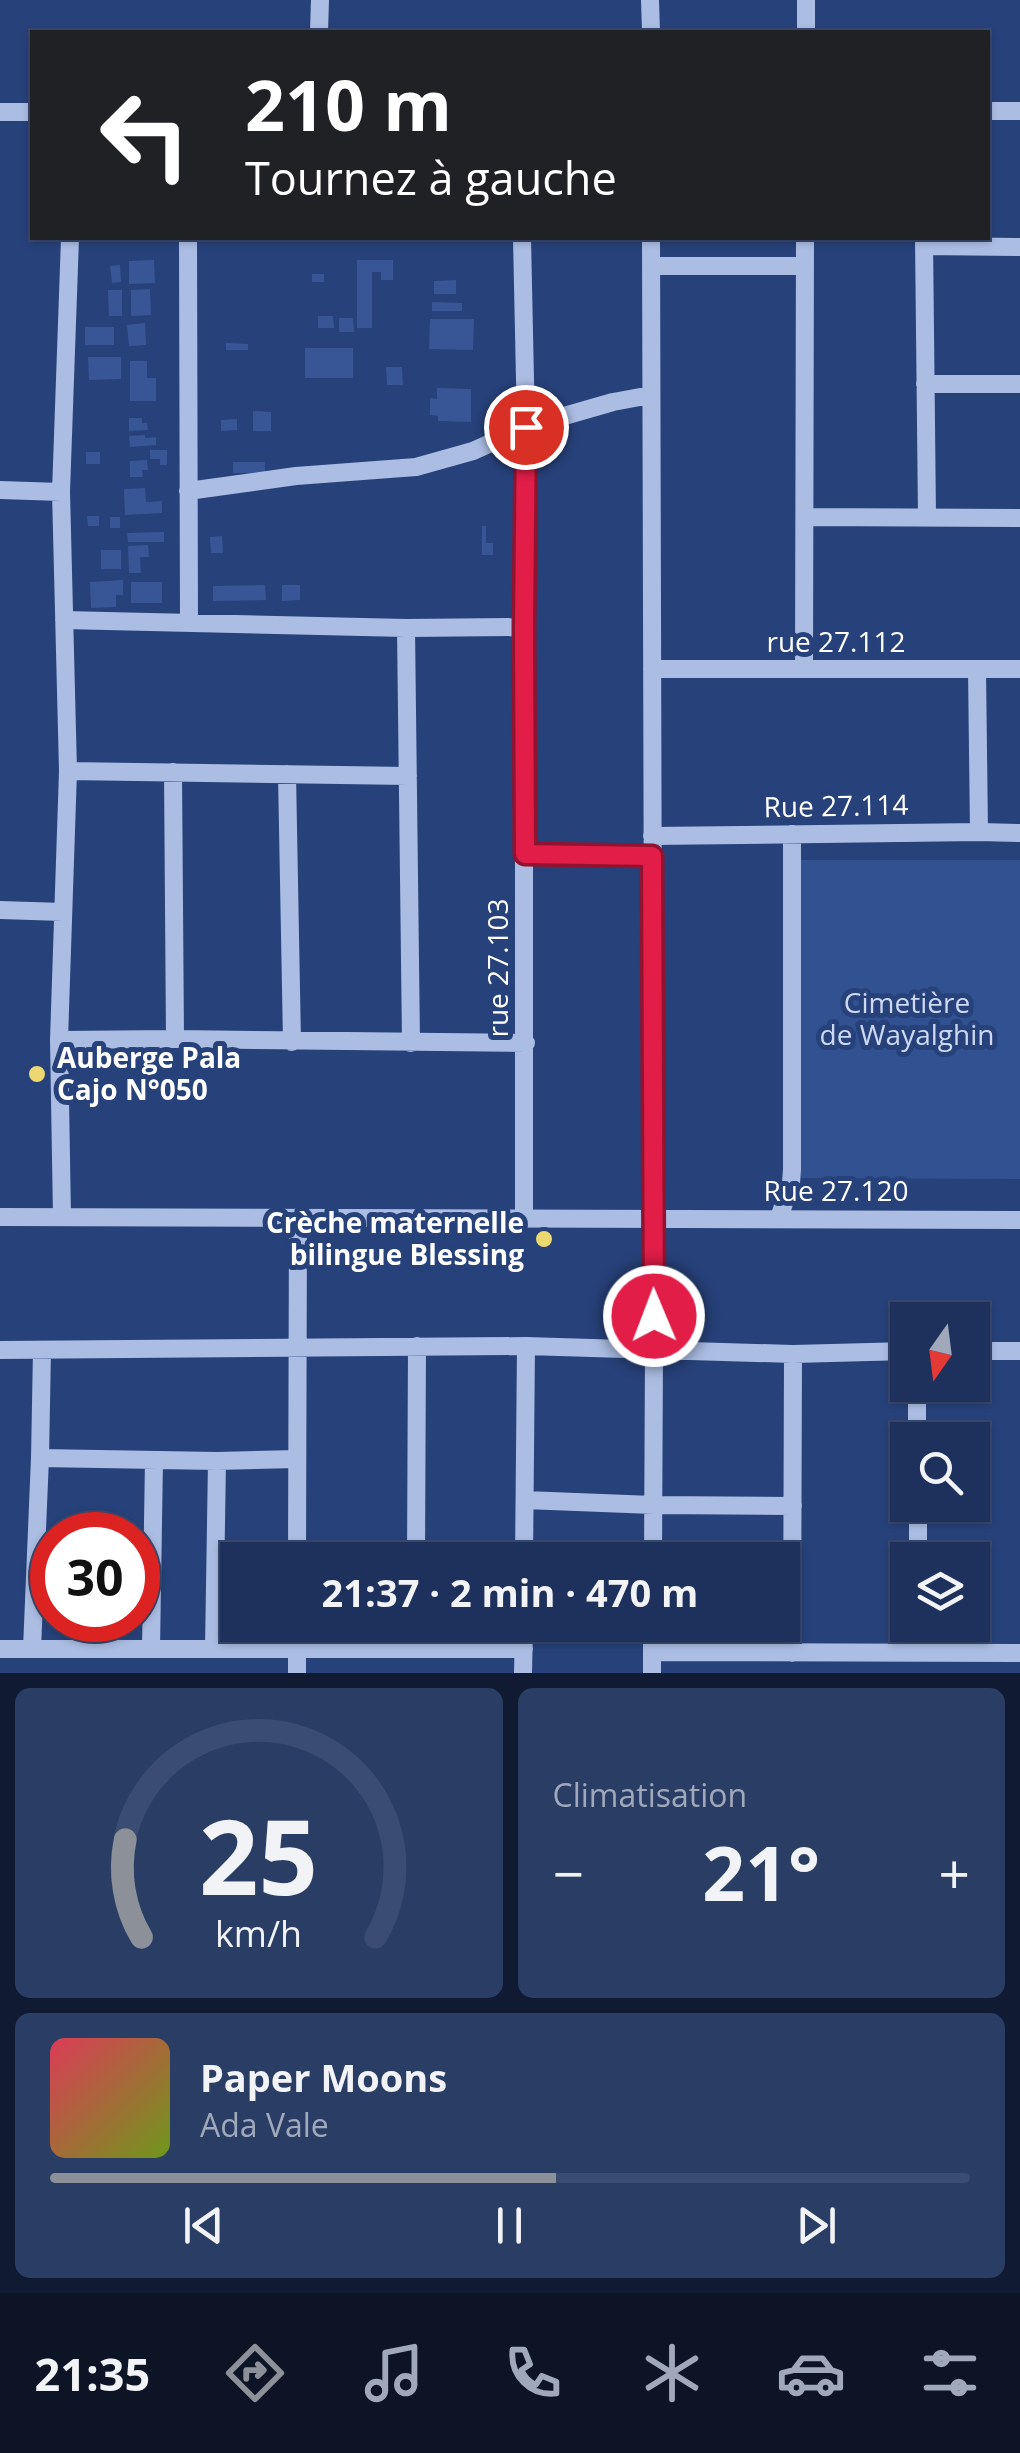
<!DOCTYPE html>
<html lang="fr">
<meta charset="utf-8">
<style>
body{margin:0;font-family:"Open Sans",sans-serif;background:#2a3d65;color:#f1f3f6;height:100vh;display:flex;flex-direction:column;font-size:38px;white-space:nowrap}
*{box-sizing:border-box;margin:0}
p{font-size:32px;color:#a0a9bb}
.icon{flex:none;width:55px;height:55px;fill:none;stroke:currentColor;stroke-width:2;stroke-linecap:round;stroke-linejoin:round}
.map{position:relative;height:1673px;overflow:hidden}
.details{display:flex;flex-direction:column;gap:15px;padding:15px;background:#101b33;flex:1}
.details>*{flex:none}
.top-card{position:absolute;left:30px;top:30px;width:960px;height:210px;border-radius:0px;box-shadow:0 2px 8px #0004,0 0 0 2px #3b4c72;background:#202124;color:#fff;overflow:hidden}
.needle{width:65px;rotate:194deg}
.controls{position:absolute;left:890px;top:1302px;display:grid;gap:20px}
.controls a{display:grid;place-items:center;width:100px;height:100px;border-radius:0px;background:#1d315c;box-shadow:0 2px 8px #0004,0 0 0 2px #3b4c72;font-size:50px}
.speed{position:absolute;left:30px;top:1512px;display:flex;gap:20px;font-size:50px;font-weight:700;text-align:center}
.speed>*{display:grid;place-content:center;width:130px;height:130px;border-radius:50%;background:#1d315c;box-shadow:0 2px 8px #0004,0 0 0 2px #3b4c72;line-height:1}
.speed .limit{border:15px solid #d22;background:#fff;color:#111}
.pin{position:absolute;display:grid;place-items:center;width:85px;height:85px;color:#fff;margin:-42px;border:5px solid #fff;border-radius:50%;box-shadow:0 2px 10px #0007}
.me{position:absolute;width:110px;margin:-55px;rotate:359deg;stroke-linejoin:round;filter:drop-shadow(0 0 8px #0008)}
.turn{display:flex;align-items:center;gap:35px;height:210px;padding:0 50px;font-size:45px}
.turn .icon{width:130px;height:130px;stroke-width:2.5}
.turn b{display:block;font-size:70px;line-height:85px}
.big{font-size:75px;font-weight:700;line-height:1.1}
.details .card{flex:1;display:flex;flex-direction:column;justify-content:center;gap:15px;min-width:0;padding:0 35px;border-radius:15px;background:#2a3d65}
.details .dial{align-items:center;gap:0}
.dial svg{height:260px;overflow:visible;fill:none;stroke:#3b4c72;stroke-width:7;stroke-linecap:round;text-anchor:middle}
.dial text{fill:#f1f3f6;stroke:none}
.song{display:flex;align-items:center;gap:30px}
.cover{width:120px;height:120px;border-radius:15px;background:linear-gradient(135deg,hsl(350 70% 55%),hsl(80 70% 35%))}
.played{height:10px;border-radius:5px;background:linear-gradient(90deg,#8c9099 55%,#3b4c72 55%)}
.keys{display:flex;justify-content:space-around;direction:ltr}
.heat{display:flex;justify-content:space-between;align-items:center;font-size:55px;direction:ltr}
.details .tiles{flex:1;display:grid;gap:15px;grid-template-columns:1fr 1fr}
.card:last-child{grid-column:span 2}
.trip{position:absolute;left:220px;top:1542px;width:580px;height:100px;border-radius:0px;background:#1d315c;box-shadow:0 2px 8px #0004,0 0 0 2px #3b4c72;font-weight:700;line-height:100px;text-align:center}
.tabs{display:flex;height:160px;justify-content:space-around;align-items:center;background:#0c1425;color:#a0a9bb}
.tabs .icon{width:70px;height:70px}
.tabs .selected{color:#8c9099}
.tabs b{font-size:45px;color:#f1f3f6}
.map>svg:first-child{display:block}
</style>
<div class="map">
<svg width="1020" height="1673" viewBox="0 0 1020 1673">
<rect width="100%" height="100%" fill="#27417a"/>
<path fill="#325191" d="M795,860h225v319l-226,-1z"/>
<path fill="#385696" d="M154,260l1,23 -26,1v-23z
M357,260h36v20h-12v-8h-9v56h-15z
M120,265l1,17 -9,1 -2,-17z
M312,274h12v8h-12z
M456,280v14h-22v-13z
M150,289l1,26 -20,1v-26z
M108,290h14v26h-13z
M432,302l30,1v8h-30z
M318,316h15l1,12h-16z
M339,318h14l1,14h-15z
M430,319h44l-1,31 -44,-1z
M145,323l1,22 -17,1 -2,-21z
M85,327h29v18h-29z
M226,343l22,1v6h-22z
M305,348h48v30h-48z
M88,357h33v22l-32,1z
M130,361h17v17h9v23h-26z
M386,367h16l1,18h-16z
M437,388l34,1v33l-33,-1v-5l-8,-1v-17l7,1z
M253,411l18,1v19h-18z
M129,418h13v5h5l1,7 -19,1z
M237,419v11l-16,1v-11z
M145,435v3l11,-1v8l-26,2 -1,-11z
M150,450h17v15h-7v-6h-10z
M86,452h14v12h-14z
M147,460l1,10h-6l1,7h-13v-16z
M233,462h32v11h-32z
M145,488l1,14 16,-1v12l-37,2 -1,-26z
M87,516h12v10h-11z
M110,517h10v11h-10z
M482,526h4v17h7v12h-11z
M164,532v10h-36l-1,-9z
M222,536l1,17h-12l-1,-16z
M148,545l1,12h-9l1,16h-12l-1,-27z
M101,550h20v19h-20z
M123,580v15h-7v12l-25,1 -1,-26z
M131,582h31v21h-31z
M265,585l1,15 -53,1v-15z
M282,585h18v15l-18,1z"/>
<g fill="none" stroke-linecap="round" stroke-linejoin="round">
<path stroke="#abbde3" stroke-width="18" d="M650,0l1,32
M319,32l1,-32
M806,32v-32
M988,111h32
M0,112h32
M188,238l1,384
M522,238l4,189 -2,200v591
M651,238l3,1112 -1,210
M924,238l3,279
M924,246l96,1
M651,266h154
M925,384h95
M0,490l61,2
M188,491l108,-15 120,-9 57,-16 53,-24 87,-25 38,-7
M805,517l215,1
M64,620l342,8 118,-1
M406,628l5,415
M652,669h368
M804,669l1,-431
M977,669l2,163
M68,771l340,5
M173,772l2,267
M287,774l5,268
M652,836l327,-4 41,1
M525,854l127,2
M0,910l63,2
M59,1040l116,-1 351,4
M0,1217l1020,3
M62,1217l-3,-177 9,-269 -7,-279 9,-254
M779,1218l12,-35 1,-14v-335
M0,1350l526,-4 267,8 115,-3
M972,1351h48
M917,1385v55
M40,1458l177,3 79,-2
M525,1500l128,5 140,1
M918,1505v55
M297,1560l1,-343
M416,1560l1,-214
M524,1560l2,-214
M297,1625v48
M919,1625v28
M0,1649h524
M32,1649l8,-191 2,-108
M151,1649l3,-189
M214,1649l3,-188
M415,1649v-24
M652,1652l368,1
M792,1653l1,-299
M523,1673l1,-48
M652,1673v-48"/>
</g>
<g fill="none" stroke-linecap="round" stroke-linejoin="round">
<defs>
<path id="route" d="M526,427l-2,200 1,227 127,2 2,460"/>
</defs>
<use href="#route" stroke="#92132f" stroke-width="25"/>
<use href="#route" stroke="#e11d48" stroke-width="18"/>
</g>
<g fill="#ebd871" stroke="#27417a" stroke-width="4">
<circle cx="37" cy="1074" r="10"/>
<circle cx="544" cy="1239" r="10"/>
</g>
<g text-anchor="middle" stroke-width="10" stroke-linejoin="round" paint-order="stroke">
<g font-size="28" fill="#fff" stroke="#27417a">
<text x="836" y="652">rue 27.112</text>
<text transform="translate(836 806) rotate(-1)" y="10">Rue 27.114</text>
<text transform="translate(498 968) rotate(-90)" y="10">rue 27.103</text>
<text x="836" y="1201">Rue 27.120</text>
</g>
<g font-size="28" fill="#cdd9f3" stroke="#27417a">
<text x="907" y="1013">Cimetière<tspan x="907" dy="32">de Wayalghin</tspan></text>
</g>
<g font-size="28" font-weight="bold" fill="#fff" stroke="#27417a" text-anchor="start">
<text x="57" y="1068">Auberge Pala<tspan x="57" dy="32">Cajo N°050</tspan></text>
<text x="524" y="1233" text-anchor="end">Crèche maternelle<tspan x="524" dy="32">bilingue Blessing</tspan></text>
</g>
</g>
</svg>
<div class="controls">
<a><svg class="needle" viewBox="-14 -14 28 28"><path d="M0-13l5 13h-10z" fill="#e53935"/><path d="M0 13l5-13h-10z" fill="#a0a9bb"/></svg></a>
<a><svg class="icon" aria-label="search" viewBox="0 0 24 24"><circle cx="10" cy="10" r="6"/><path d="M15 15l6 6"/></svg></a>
<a><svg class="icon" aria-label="layers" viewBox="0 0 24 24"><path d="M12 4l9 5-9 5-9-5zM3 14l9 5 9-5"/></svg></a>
</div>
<div class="speed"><div class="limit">30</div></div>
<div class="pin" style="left:526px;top:427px;background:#d93025"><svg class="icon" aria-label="arrive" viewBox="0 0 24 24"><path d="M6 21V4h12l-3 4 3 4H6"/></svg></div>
<svg class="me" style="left:654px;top:1316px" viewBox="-20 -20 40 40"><circle r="17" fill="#e11d48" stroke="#fff" stroke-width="3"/><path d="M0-11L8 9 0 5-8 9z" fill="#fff"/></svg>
<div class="trip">21:37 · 2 min · 470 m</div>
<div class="top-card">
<div class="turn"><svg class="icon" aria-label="left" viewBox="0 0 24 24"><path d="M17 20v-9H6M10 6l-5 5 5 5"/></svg><div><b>210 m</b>Tournez à gauche</div></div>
</div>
</div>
<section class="details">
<div class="tiles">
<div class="card dial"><svg viewBox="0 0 100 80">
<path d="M14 69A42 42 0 1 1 86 69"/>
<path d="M14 69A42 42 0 0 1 9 39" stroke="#8c9099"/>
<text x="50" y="56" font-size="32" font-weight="700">25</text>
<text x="50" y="72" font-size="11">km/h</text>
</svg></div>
<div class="card"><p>Climatisation</p>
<div class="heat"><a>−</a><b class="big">21°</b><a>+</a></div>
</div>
<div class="card">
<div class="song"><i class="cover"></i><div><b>Paper Moons</b><p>Ada Vale</p></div></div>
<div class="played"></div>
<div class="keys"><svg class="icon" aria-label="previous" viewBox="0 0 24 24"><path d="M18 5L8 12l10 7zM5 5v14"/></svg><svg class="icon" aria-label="pause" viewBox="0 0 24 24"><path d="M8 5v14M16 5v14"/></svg><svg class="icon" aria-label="next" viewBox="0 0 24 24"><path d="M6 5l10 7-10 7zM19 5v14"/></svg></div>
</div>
</div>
</section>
<nav class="tabs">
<b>21:35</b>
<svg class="icon selected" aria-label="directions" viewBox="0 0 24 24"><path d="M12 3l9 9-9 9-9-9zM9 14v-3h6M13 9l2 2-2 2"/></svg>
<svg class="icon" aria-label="music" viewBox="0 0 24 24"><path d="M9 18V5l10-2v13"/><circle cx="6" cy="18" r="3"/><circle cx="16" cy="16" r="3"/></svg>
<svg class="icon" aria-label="phone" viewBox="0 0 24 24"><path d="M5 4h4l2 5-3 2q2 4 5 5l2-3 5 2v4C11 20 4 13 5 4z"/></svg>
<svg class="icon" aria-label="climate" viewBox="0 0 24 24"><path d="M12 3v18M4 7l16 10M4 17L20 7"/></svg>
<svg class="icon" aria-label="car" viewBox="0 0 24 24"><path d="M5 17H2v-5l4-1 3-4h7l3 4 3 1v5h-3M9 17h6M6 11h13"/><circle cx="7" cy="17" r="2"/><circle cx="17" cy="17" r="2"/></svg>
<svg class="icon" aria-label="filters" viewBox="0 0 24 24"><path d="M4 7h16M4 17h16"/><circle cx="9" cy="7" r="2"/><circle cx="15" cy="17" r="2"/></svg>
</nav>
